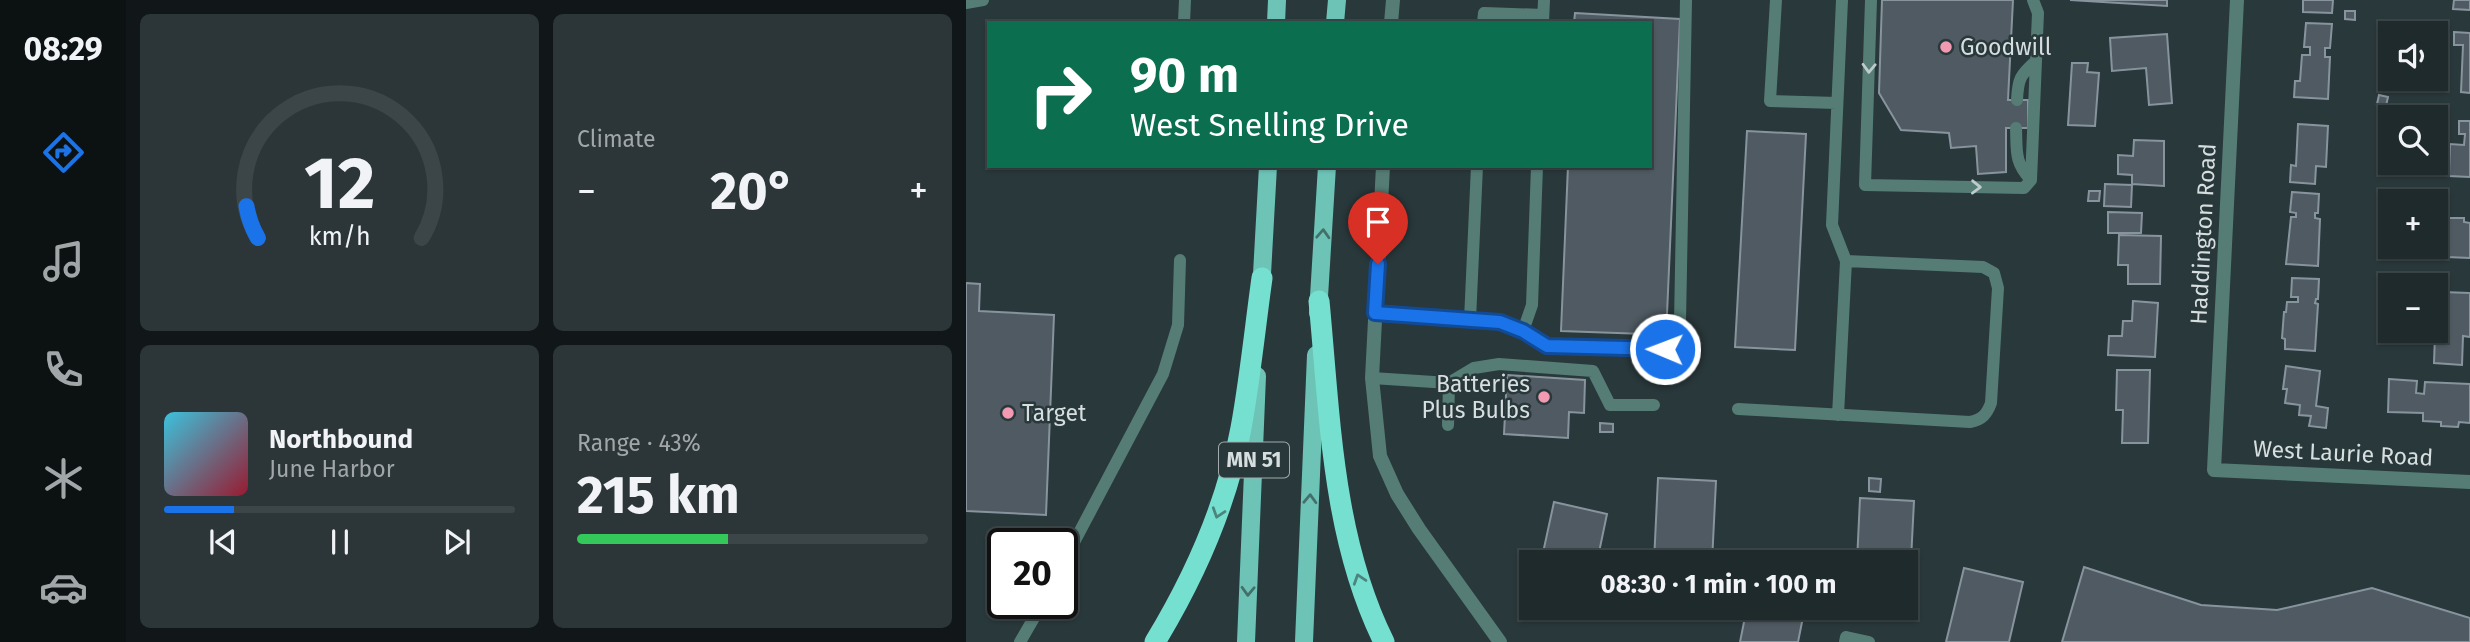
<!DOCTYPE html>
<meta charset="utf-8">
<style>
body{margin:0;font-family:"Fira Sans",sans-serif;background:#2c3638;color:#f1f3f6;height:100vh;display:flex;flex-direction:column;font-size:26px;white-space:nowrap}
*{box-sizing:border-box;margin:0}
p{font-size:23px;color:#a1a7a9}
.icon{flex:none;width:38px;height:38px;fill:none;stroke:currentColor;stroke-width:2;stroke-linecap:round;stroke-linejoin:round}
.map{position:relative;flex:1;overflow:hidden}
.details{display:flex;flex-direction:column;gap:14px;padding:14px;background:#111718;width:840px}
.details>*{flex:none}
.guide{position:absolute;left:21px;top:21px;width:665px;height:147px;border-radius:0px;box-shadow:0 2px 5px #0004,0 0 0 2px #3c4648;background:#0b6e4f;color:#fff;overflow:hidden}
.buttons{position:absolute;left:1412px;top:21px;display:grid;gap:14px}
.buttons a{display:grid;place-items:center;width:70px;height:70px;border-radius:0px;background:#1f2a2c;box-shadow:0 2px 5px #0004,0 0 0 2px #3c4648;font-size:35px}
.speed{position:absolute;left:21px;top:528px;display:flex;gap:14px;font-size:35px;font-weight:700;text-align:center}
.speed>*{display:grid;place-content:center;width:91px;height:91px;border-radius:50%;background:#1f2a2c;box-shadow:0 2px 5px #0004,0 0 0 2px #3c4648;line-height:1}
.speed .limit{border:4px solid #111;border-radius:10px;background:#fff;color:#111}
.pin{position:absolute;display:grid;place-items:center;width:60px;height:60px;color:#fff;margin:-72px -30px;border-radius:50% 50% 50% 0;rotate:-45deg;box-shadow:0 0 7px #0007}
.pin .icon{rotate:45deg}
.me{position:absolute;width:77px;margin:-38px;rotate:271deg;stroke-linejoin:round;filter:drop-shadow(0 0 5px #0008)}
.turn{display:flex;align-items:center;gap:24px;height:147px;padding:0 28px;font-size:32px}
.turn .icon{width:91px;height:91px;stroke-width:2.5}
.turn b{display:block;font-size:49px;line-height:60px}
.big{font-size:52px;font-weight:700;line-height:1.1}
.details .tile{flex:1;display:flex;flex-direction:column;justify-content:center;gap:10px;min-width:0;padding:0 24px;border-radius:10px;background:#2c3638}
.details .dial{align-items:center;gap:0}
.dial svg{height:182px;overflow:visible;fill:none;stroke:#3c4648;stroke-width:7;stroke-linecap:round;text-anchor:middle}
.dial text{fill:#f1f3f6;stroke:none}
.song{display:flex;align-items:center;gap:21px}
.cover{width:84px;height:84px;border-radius:10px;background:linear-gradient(135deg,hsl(190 70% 55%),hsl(350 70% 35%))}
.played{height:7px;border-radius:4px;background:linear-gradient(90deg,#1a73e8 20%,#3c4648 20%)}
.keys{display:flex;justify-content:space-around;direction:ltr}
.heat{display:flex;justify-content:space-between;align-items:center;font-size:38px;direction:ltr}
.charge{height:10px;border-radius:5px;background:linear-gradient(90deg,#34c759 43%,#3c4648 0)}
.details .tiles{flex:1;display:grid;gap:14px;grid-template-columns:repeat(2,1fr)}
.trip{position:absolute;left:553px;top:550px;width:399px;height:70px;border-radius:0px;background:#1f2a2c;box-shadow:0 2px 5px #0004,0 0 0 2px #3c4648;font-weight:700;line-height:70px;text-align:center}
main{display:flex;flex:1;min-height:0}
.tab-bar{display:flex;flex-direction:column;width:126px;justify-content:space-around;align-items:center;background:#0c1112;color:#a1a7a9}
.tab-bar .icon{width:49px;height:49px}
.tab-bar .active{color:#1a73e8}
.tab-bar b{font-size:32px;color:#f1f3f6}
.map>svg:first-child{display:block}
</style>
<main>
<nav class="tab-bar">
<b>08:29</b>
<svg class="icon active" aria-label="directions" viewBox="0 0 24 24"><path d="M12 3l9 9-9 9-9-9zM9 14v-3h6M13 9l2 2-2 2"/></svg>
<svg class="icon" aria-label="music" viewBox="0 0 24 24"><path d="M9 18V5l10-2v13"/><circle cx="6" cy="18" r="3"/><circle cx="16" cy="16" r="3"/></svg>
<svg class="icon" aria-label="phone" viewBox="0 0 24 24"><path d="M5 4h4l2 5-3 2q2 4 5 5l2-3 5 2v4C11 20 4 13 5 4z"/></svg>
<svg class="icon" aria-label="climate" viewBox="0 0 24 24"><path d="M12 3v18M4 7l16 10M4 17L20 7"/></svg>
<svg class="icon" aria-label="car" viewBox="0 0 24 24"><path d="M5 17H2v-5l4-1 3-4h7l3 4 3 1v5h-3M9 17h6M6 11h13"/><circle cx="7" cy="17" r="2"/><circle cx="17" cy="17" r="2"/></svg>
</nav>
<section class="details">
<div class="tiles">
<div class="tile dial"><svg viewBox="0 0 100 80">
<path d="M14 69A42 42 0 1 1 86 69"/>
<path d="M14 69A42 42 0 0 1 9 55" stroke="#1a73e8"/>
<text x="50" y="56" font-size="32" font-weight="700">12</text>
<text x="50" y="72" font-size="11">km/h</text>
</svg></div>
<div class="tile"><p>Climate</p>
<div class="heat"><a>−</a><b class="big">20°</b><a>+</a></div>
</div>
<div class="tile">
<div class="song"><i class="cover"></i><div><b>Northbound</b><p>June Harbor</p></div></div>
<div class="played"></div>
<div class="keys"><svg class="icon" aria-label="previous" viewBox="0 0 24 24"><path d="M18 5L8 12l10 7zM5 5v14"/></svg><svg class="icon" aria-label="pause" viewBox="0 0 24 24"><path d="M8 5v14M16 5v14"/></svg><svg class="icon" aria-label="next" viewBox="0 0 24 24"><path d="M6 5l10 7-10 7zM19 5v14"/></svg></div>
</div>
<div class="tile"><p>Range · 43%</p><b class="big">215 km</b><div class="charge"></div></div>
</div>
</section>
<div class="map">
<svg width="1504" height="642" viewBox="0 0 1504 642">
<rect width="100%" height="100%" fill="#29383b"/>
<path fill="#4f5a62" stroke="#88949d" stroke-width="2" d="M916,0h131l-5,100h20v28h-22v44l-28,2 -2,-28 -25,2 -2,-15 -48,-3 -22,-37z
M1104,0h97v6z
M1337,0h30l-1,13 -29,-1z
M1488,0h16v10l-17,-1z
M1379,11h10v9l-10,-1z
M609,13l105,6 -13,295 -22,20 -84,-3 7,-165h82v-143h-76z
M1340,23l26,1 -2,24h-5v9h5l-2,42 -34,-2 1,-16h5l2,-26h8v-8h-6z
M1488,32l16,1v60l-9,-1 2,-47h-9z
M1201,34l5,69 -23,2 -3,-37 -34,3 -2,-33z
M1106,63h16l-1,9 12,1 -4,53 -27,-1z
M1413,95l9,2 -2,9 -9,-2z
M1493,121h11v56l-21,-1 1,-32 14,1 1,-11h-6z
M1332,124l30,2 -2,41 -10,-1 -1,18 -25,-2 1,-17 5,1z
M781,131l59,3 -11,216 -60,-3z
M1168,140l30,1v45l-32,-2v-9l-14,-1v-19l15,1z
M1139,184l27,1 -1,22 -27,-1z
M1123,191h11l-1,10h-11z
M1326,192l27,2 -1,19h-3v5l5,1 -2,47 -32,-2 5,-47h5v-4l-6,-1z
M1451,198l22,1 -1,15h-2v-13h-20z
M1142,212l34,1 -1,20h-33z
M1483,218h15v4l6,1v35l-23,-1z
M1153,235l42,1 -1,48h-32v-19h-10z
M1326,278l27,1 -1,20h-2l-1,4 3,1 -3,47 -30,-2v-10l-3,-1 2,-26h2l1,-10h11v-5h-7z
M0,283l14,1 -1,27 75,4 -8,200 -80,-4z
M1477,292l27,1v44l-7,-1 -1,29 -28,-2 1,-28 -5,-1v-3h6v-13h5z
M1167,301l25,2 -3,54 -47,-2 1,-19h13l1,-15h9z
M1320,366l34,5 -4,35 12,2 -2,20 -17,-2 2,-10 -12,-1 1,-10 -15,-2 2,-14h-4z
M1151,370h33l-2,73h-26l1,-33h-7z
M541,375l78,5 -1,33 -15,-1 -1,26 -64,-4z
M1423,379l28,2 -1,12 8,1 1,-12 45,2v39l-11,-1 -1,5 -17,-1v-4l-18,-1v-8l-35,-1z
M634,423l13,1v8h-13z
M692,478l58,3 -4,81h-58z
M903,478l12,1 -1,13 -11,-1z
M894,498l54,3 -5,98h-3v-37h-49z
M588,502l53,12 -10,48h-56z
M1118,567l117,38 76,5 95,-22 98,30v24h-408z
M998,568l59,14 -14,60h-63z
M781,607h58l-7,35h-58z"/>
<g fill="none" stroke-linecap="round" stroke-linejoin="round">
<path stroke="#557d76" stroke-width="12" d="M810,0l-6,101 67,2
M905,0l-6,185 159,3 7,-8 7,-167 -5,-13
M0,3l17,-3
M577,22l1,-22
M218,23l1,-23
M517,23l1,-10 59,2
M1051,100c1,-21 3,-25 19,-39
M1050,128c1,23 -2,34 15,52
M409,313l125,9 23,9 9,-26 5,-139
M504,320l7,-154
M557,331l24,15 118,3 15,-27 6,-322
M406,378l77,5 25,-15 25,-4 94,7 17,34h44
M772,409l232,13c12,-2 17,-8 21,-19l7,-115 -4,-15 -11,-6 -137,-6
M872,415l8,-154 -14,-36 10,-225
M482,425l1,-42
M96,565l101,-191 15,-49 2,-65
M54,642l22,-38
M879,642l1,-5 23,5"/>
<path stroke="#557d76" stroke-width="14" d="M1271,0l-23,470 256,12"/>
<path stroke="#557d76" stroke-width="14" d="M425,23l2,-23
M417,166l-11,212 8,78 17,38 22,35 81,113"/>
<path stroke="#6dc4b6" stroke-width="18" d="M310,23l1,-23
M369,23l2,-23
M295,292l7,-126
M352,313l9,-147
M280,642l11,-266
M338,642l12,-287"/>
<path stroke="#76e0d0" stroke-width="21" d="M353,301c11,115 13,236 65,341
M189,642c40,-66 72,-138 86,-214 9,-49 14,-100 21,-150"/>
</g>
<defs><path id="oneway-chevron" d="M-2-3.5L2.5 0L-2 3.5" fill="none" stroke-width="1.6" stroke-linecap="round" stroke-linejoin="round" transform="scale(1.75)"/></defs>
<g stroke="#bccbcb">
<use href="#oneway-chevron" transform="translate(903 68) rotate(92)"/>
<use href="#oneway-chevron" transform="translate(1010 187) rotate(1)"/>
</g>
<g stroke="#44706c">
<use href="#oneway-chevron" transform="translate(357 234) rotate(-87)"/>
<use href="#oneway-chevron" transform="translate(344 499) rotate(-88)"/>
<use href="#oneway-chevron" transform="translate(282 591) rotate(92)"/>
</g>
<g stroke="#4c847e">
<use href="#oneway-chevron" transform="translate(252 513) rotate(108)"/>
<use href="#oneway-chevron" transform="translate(393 579) rotate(-108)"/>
</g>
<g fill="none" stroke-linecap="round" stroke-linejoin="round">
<defs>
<path id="route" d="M412,264l-3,49 125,9 23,9 24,15 118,3"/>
</defs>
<use href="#route" stroke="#114b97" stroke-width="18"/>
<use href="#route" stroke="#1a73e8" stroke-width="12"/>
</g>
<g fill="#f19ab2" stroke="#29383b" stroke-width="2.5">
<circle cx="980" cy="47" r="7"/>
<circle cx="578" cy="397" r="7"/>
<circle cx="42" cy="413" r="7"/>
</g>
<g text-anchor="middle" stroke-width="5" stroke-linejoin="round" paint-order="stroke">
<rect fill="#29383b" stroke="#a2acae" stroke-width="2" x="253" y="442.5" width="70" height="35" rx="5"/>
<g font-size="21" font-weight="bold" fill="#d6dee0">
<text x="288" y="467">MN 51</text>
</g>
<g font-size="23" fill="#d6dee0" stroke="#29383b" text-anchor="start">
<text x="994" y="55">Goodwill</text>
<text x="564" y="392" text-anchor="end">Batteries<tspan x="564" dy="26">Plus Bulbs</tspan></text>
<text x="56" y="421">Target</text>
</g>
<g font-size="23" fill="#d6dee0" stroke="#29383b">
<text transform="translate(1237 234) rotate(-87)" y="8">Haddington Road</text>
<text transform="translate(1377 453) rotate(3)" y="8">West Laurie Road</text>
</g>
</g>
</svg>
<div class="buttons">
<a><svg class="icon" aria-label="sound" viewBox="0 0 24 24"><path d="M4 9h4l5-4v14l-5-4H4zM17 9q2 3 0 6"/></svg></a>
<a><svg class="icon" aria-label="search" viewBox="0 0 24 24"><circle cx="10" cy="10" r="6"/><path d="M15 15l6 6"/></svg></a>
<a>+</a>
<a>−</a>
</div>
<div class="speed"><div class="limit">20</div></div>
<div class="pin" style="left:412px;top:264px;background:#d93025"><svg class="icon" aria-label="arrive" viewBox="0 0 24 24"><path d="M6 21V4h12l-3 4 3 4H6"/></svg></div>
<svg class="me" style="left:699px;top:349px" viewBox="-20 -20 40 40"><circle r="17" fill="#1a73e8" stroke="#fff" stroke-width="3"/><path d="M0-11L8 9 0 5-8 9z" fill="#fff"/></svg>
<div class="trip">08:30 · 1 min · 100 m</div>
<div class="guide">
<div class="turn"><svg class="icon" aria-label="right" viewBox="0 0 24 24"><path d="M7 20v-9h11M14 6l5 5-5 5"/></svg><div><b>90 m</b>West Snelling Drive</div></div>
</div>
</div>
</main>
